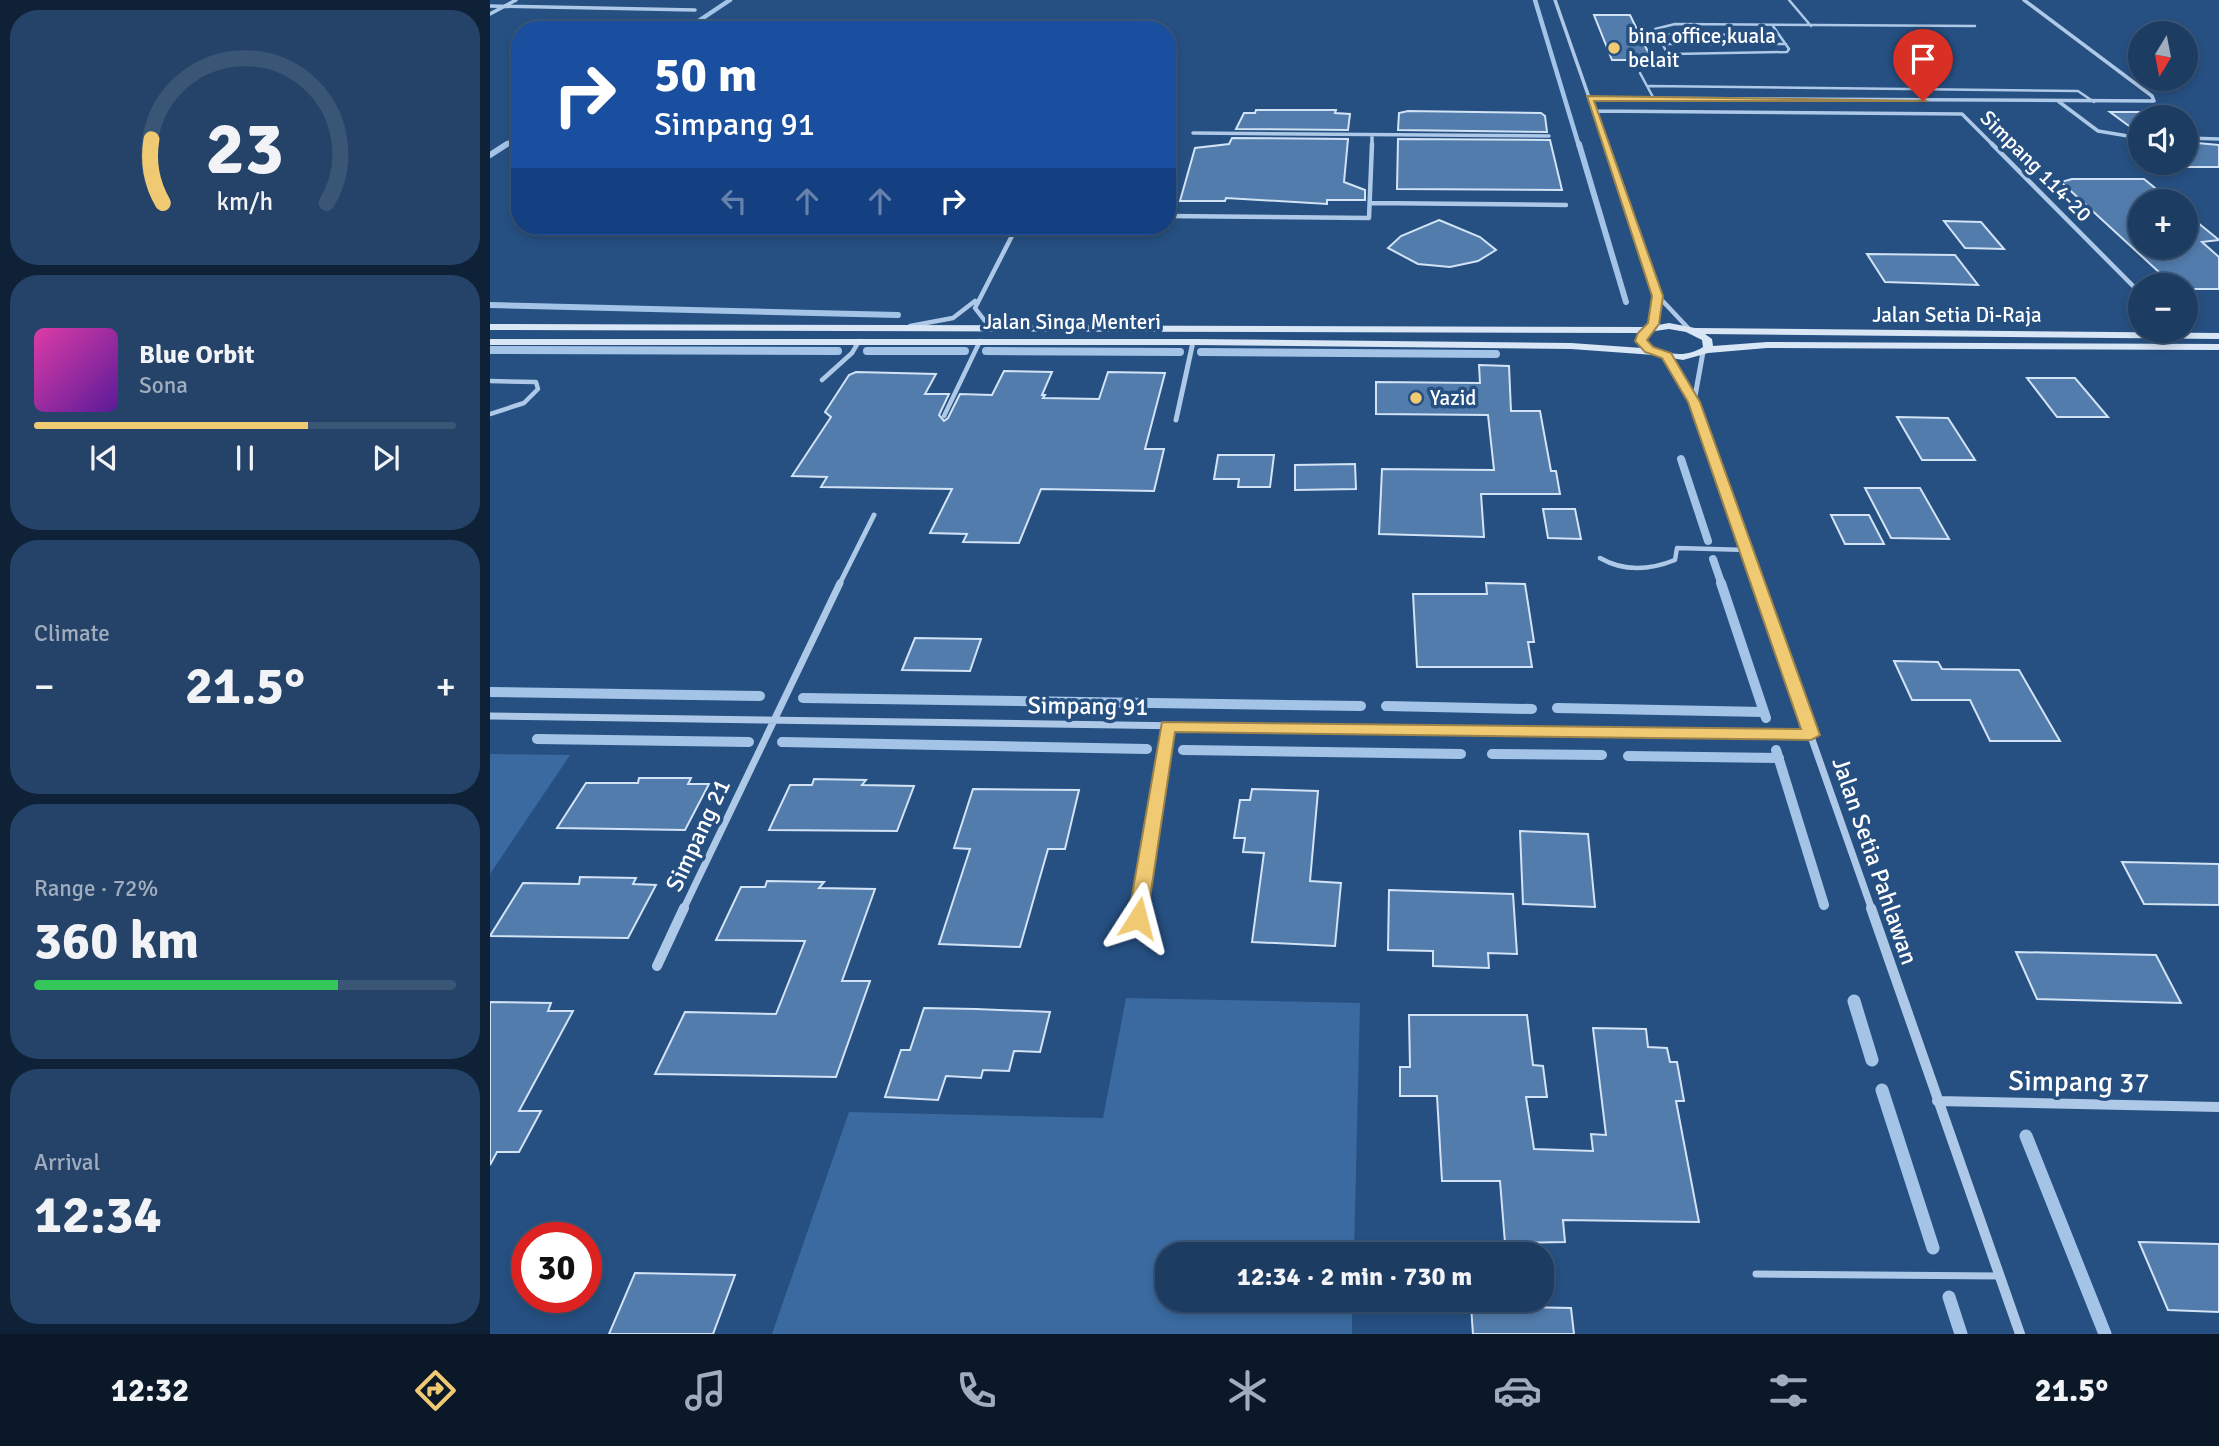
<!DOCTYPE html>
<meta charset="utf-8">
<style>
body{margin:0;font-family:Signika,sans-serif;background:#254368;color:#f1f3f6;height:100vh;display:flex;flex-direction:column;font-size:26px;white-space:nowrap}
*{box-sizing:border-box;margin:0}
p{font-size:23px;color:#a0adbe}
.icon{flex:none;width:38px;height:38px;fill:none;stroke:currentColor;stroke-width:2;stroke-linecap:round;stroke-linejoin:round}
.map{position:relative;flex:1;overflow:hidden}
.details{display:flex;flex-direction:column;gap:10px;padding:10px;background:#0f2136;width:490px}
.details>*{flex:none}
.hud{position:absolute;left:21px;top:21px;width:665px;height:214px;border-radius:28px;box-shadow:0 4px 10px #0003,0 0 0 2px #3a5677;background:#1a4fa0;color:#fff;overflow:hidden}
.needle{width:46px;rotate:190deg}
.controls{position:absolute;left:1638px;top:21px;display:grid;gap:14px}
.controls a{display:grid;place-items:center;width:70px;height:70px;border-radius:50%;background:#1c3c62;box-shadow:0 4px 10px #0003,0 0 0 2px #3a5677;font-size:35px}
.speed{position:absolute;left:21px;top:1222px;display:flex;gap:14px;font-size:35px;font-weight:700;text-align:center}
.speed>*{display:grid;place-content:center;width:91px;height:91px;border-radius:50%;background:#1c3c62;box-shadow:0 4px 10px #0003,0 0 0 2px #3a5677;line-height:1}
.speed .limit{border:10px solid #d22;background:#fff;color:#111}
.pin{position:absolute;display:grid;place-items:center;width:60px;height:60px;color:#fff;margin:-72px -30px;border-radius:50% 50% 50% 0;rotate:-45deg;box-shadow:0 0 7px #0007}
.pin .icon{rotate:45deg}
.me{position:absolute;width:77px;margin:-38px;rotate:9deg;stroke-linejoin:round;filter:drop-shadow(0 0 5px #0008)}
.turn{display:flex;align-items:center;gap:24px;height:147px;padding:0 28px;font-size:32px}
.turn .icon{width:91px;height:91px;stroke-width:2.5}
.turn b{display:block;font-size:49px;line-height:60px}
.lanes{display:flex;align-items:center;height:66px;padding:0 28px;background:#0003;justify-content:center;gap:35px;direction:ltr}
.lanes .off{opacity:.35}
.big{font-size:52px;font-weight:700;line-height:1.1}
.details .card{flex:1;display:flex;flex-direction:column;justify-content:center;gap:10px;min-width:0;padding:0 24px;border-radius:28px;background:#254368}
.details .dial{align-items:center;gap:0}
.dial svg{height:182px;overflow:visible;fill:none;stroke:#3a5677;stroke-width:7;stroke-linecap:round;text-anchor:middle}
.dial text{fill:#f1f3f6;stroke:none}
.song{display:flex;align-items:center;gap:21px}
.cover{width:84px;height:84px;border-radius:10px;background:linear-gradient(135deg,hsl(320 70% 55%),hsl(270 70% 35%))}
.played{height:7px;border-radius:4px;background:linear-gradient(90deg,#f0c973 65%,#3a5677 65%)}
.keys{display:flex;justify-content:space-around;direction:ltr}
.heat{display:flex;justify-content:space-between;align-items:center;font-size:38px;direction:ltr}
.charge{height:10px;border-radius:5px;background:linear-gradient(90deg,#34c759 72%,#3a5677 0)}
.trip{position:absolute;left:665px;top:1242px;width:399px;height:70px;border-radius:28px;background:#1c3c62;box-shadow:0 4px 10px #0003,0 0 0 2px #3a5677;font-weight:700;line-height:70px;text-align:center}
.tabs{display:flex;height:112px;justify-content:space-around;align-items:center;background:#0b1827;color:#a0adbe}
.tabs .icon{width:49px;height:49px}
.tabs .on{color:#f0c973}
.tabs b{font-size:32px;color:#f1f3f6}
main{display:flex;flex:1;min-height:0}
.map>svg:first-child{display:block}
</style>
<main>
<section class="details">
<div class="card dial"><svg viewBox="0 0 100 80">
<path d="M14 69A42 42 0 1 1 86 69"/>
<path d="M14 69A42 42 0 0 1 9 41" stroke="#f0c973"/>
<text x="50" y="56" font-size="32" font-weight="700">23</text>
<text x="50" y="72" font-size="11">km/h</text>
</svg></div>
<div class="card">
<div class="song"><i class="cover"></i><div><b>Blue Orbit</b><p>Sona</p></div></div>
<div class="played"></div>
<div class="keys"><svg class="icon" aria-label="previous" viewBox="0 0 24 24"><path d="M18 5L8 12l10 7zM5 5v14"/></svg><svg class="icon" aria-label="pause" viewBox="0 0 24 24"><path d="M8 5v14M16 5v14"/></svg><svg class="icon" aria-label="next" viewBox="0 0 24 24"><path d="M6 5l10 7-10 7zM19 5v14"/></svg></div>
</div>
<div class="card"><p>Climate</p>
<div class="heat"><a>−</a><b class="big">21.5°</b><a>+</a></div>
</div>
<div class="card"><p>Range · 72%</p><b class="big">360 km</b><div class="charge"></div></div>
<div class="card"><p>Arrival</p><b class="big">12:34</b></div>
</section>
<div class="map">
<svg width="1729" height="1334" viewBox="0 0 1729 1334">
<rect width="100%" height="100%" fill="#265082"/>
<path fill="#3a6a9f" d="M0,754l80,1 -80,119z
M636,998l234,5 -6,252h-187v45h185v34h-580l77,-222 254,6z"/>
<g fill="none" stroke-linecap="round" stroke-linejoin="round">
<path stroke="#a3c4e7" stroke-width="4.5" d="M1045,0l44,146
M195,30l45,-30
M14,146l16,-10"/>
<path stroke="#a3c4e7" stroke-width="6" d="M1089,144l47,158
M0,155l17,-11
M0,305l408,10"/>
<path stroke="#a3c4e7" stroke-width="8" d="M0,350l348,1
M377,351h98
M496,351l194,1
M711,352l295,2
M1191,459l27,82
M1223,559l9,26"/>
<path stroke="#a3c4e7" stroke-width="10" d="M1231,583l45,135
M0,692l270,4
M313,698l558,8
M896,706l146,3
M1067,708l207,4
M47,739l212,3
M292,742l365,7
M693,750l278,4
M1286,750l48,155
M1002,754l110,1
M1138,756l151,2"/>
<path stroke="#a3c4e7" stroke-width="13" d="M1364,1001l18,59
M1392,1090l51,158
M1536,1136l79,198
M1459,1297l12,37"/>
</g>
<path fill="#527cac" stroke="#d2e3f5" stroke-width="2" d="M1104,15h36l22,45h-40z
M766,110h80l-1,3 15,1 -2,16 -112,-1 8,-16h11z
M918,111l133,2 4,3 2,16 -149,-2 1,-17z
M1620,112h64l7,5h-41v17z
M742,138l116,1 -4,43 21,8v10h-38v4l-101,-6 -1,3h-45l15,-53 34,-4z
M908,139l152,1 12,50 -165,-1z
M1696,142l33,3v22h-39l-6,-4h12z
M1654,179l27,22h-31v46h46v-34l33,27 -17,2 17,15v32h-33v-4h-13l-112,-103 11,-3z
M949,220l41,17 16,13 -18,11 -28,6 -32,-3 -30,-16 13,-12z
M1454,221l37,1 23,27 -39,-1z
M1377,254l88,1 23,30 -93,-3z
M989,365l30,1 2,45h29l11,60h5l4,23h-79l3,43 -105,-3 3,-65 112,1 -6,-55 -112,-1v-32l104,1z
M514,371l48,1 -10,23h3l-2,3 56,1 9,-27 57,1 -20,76h19l-10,42 -113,-2 -22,54 -56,-1 4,-8 -37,-1 22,-44 -131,-2 6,-10 -35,-1 39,-59 -6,-5 24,-37 7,-3 80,2 -11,20h24l-10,21 5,6 4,-3 12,-24 32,1z
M1537,378h48l33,39h-51z
M1407,417l51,1 27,42h-53z
M728,455h56l-4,32h-32l1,-8h-25z
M865,464l1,25 -61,1v-25z
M1375,488h55l29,51 -58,-1z
M1053,509h32l6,30 -33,-1z
M1341,515h38l15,29h-39z
M996,583l39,1 9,58h-6l4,25h-115l-4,-73h74z
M425,638l66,1 -11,32 -68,-1z
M1404,661l44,1 4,7 77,1 41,71h-70l-20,-41h-58z
M149,778h52l-3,6h21l-24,46 -128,-2 29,-45h52z
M324,779l52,1 -4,5 52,1 -17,45 -128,-1 21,-45h22z
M483,789l106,1 -14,59h-17l-28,98 -81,-3 31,-95 -16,-1z
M762,789l66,2 -8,90 31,2 -6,63 -83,-4 12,-89 -21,-1 2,-14h-11l6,-38h10z
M1030,831l68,3 7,73 -72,-3z
M1632,862l97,2v41l-75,-1z
M90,877l56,1 -3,6 23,1 -28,53 -138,-2 33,-53 56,1z
M277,881l57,1 -5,6 56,1 -33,92h28l-34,96 -181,-3 30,-62 91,2 29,-73 -89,-1 25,-53h24z
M899,890l124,4 4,60 -29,-1 1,15 -56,-2v-15l-45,-1z
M1526,952l140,3 25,48 -144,-4z
M0,1002l61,1 -3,8h25l-54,100h22l-22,41h-22l-7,13z
M434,1008l52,1 74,3 -10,40 -26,-1 -5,20 -26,-1 -2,8 -35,-2 -8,24 -53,-3 16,-47h9z
M919,1015h118l6,50 10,1 4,31h-21l8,52 59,2 -2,-17 15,1 -13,-107 53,1 2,18 19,1 3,14h7l7,39h-8l23,121 -136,-2 2,22 -60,1 -5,-62h-58l-5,-85h-37v-29h10z
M1649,1242l80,2v68l-51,-2z
M145,1273l100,2 -22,59h-104z
M981,1306l100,2 3,26h-101z"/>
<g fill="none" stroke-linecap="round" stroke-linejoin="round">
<path stroke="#aec9e7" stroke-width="2.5" d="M1299,0l22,26
M1283,26l16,23 -2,3 -114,2 -7,-3 -11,-22 20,-5 300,2
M1167,34l122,1
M1173,44h123
M1150,73l14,26
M1159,86l429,5 16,11"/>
<path stroke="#aec9e7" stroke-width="4.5" d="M332,380l30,-27 7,-12
M0,381l46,1 2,7 -14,14 -34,11
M454,416l36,-75
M1110,558c24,14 50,12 75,2l2,-12 70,2"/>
<path stroke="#aec9e7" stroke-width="7" d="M1266,1274l243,2"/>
<path stroke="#aec9e7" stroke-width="3.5" d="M1065,0l51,146
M1534,0l128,96 2,5
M0,6l205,4
M0,14l26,-14
M1099,98l565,3
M1568,101l40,30 42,7
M1103,111l369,3 32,32
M703,133l356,3
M1696,138l33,1
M882,146v-11"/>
<path stroke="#aec9e7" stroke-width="4.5" d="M1115,144l53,152 31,33
M1502,144l148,149
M880,203l196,2
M677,216l202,2 3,-74
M527,226l-42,82 10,13 36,5
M420,326l43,-8 22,-17
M1162,328l6,-32"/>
<path stroke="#aec9e7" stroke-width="5" d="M1177,355l27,47 64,183
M1204,402l9,-50
M686,420l17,-78
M349,585l35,-70"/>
<path stroke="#aec9e7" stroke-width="7" d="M1267,583l115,327
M0,716l1321,19
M193,910l157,-327
M649,910l29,-184"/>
<path stroke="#aec9e7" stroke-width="10" d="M1381,908l149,426
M648,918l2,-10
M167,966l27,-58
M1447,1101l282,6"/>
<path fill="#d8e6f6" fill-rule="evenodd" d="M1179,323l26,5 524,5v6l-514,-5 7,5 1,7 54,-4 452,2v6l-452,-2 -59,5 -25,7 -29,-5 -83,-6 -378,-4h-703v-6h703l378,4 71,5 -6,-7 1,-8 -1147,-3v-6l1157,3zM1179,329l17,3 16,8 1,7c-18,12 -42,8 -57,-7v-4l9,-5z"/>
</g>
<path fill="#f0c973" stroke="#9c834b" stroke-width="2" d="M1097,96l340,5h-333l69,195 -4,28 -12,16 6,7 18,6 29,49 120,333 -9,5 -636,-8 -28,186 -3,5h-13l-3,-5 34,-196 639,7 -113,-327 -26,-44 -17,-6 -10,-11 3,-8 10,-10 4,-27z"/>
<g fill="#f0c973" stroke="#265082" stroke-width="2.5">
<circle cx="1124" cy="48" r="7"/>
<circle cx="926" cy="398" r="7"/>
</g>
<g text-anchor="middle" stroke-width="7" stroke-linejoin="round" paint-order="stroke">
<g font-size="21" fill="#fff" stroke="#265082" text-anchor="start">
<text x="1138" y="43">bina office,kuala<tspan x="1138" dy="24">belait</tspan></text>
<text x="940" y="405">Yazid</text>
</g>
<g font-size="21" fill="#fff" stroke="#265082">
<text transform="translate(1546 166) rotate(45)" y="7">Simpang 114-20</text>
<text x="1467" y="322">Jalan Setia Di-Raja</text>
<text x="582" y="329">Jalan Singa Menteri</text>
</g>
<g font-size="24" fill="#fff" stroke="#265082">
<text transform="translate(598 706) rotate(1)" y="8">Simpang 91</text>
<text transform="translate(208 835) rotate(-65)" y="8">Simpang 21</text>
<text transform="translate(1385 861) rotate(71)" y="8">Jalan Setia Pahlawan</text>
</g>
<g font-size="28" fill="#fff" stroke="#265082">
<text transform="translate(1589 1081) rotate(1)" y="10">Simpang 37</text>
</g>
</g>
</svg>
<div class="controls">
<a><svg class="needle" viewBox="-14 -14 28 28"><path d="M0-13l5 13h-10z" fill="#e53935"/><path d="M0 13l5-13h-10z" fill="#a0adbe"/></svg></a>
<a><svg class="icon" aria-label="sound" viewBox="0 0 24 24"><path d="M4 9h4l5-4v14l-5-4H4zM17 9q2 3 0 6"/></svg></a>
<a>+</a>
<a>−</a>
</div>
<div class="speed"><div class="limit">30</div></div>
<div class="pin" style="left:1433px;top:101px;background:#d93025"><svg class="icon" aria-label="arrive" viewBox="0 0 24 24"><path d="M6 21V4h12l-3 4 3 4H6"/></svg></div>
<svg class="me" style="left:648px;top:918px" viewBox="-20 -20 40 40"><path d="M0-17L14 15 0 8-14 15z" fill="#f0c973" stroke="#fff" stroke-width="4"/></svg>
<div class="trip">12:34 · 2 min · 730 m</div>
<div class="hud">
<div class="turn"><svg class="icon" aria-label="right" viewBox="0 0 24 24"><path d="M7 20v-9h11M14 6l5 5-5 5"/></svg><div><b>50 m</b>Simpang 91</div></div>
<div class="lanes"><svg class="icon off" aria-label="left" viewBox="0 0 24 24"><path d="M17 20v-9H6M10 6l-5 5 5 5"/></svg><svg class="icon off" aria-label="ahead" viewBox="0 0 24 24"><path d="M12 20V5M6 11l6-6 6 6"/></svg><svg class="icon off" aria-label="ahead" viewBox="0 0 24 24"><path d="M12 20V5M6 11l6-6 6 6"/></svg><svg class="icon" aria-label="right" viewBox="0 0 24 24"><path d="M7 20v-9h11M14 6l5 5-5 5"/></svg></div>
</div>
</div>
</main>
<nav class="tabs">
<b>12:32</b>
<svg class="icon on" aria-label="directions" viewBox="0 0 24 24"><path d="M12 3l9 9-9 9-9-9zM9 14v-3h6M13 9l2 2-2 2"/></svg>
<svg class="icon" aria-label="music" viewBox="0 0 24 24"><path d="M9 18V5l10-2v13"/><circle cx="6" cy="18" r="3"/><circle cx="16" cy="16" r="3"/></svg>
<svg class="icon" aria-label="phone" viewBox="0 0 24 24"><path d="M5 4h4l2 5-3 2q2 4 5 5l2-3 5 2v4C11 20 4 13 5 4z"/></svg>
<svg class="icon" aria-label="climate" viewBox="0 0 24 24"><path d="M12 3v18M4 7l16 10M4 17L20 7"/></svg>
<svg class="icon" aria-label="car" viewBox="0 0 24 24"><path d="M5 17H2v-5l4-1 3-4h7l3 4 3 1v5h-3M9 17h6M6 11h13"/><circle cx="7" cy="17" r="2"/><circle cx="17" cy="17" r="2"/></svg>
<svg class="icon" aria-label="filters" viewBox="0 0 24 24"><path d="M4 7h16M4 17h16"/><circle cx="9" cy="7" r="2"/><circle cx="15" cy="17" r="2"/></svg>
<b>21.5°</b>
</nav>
